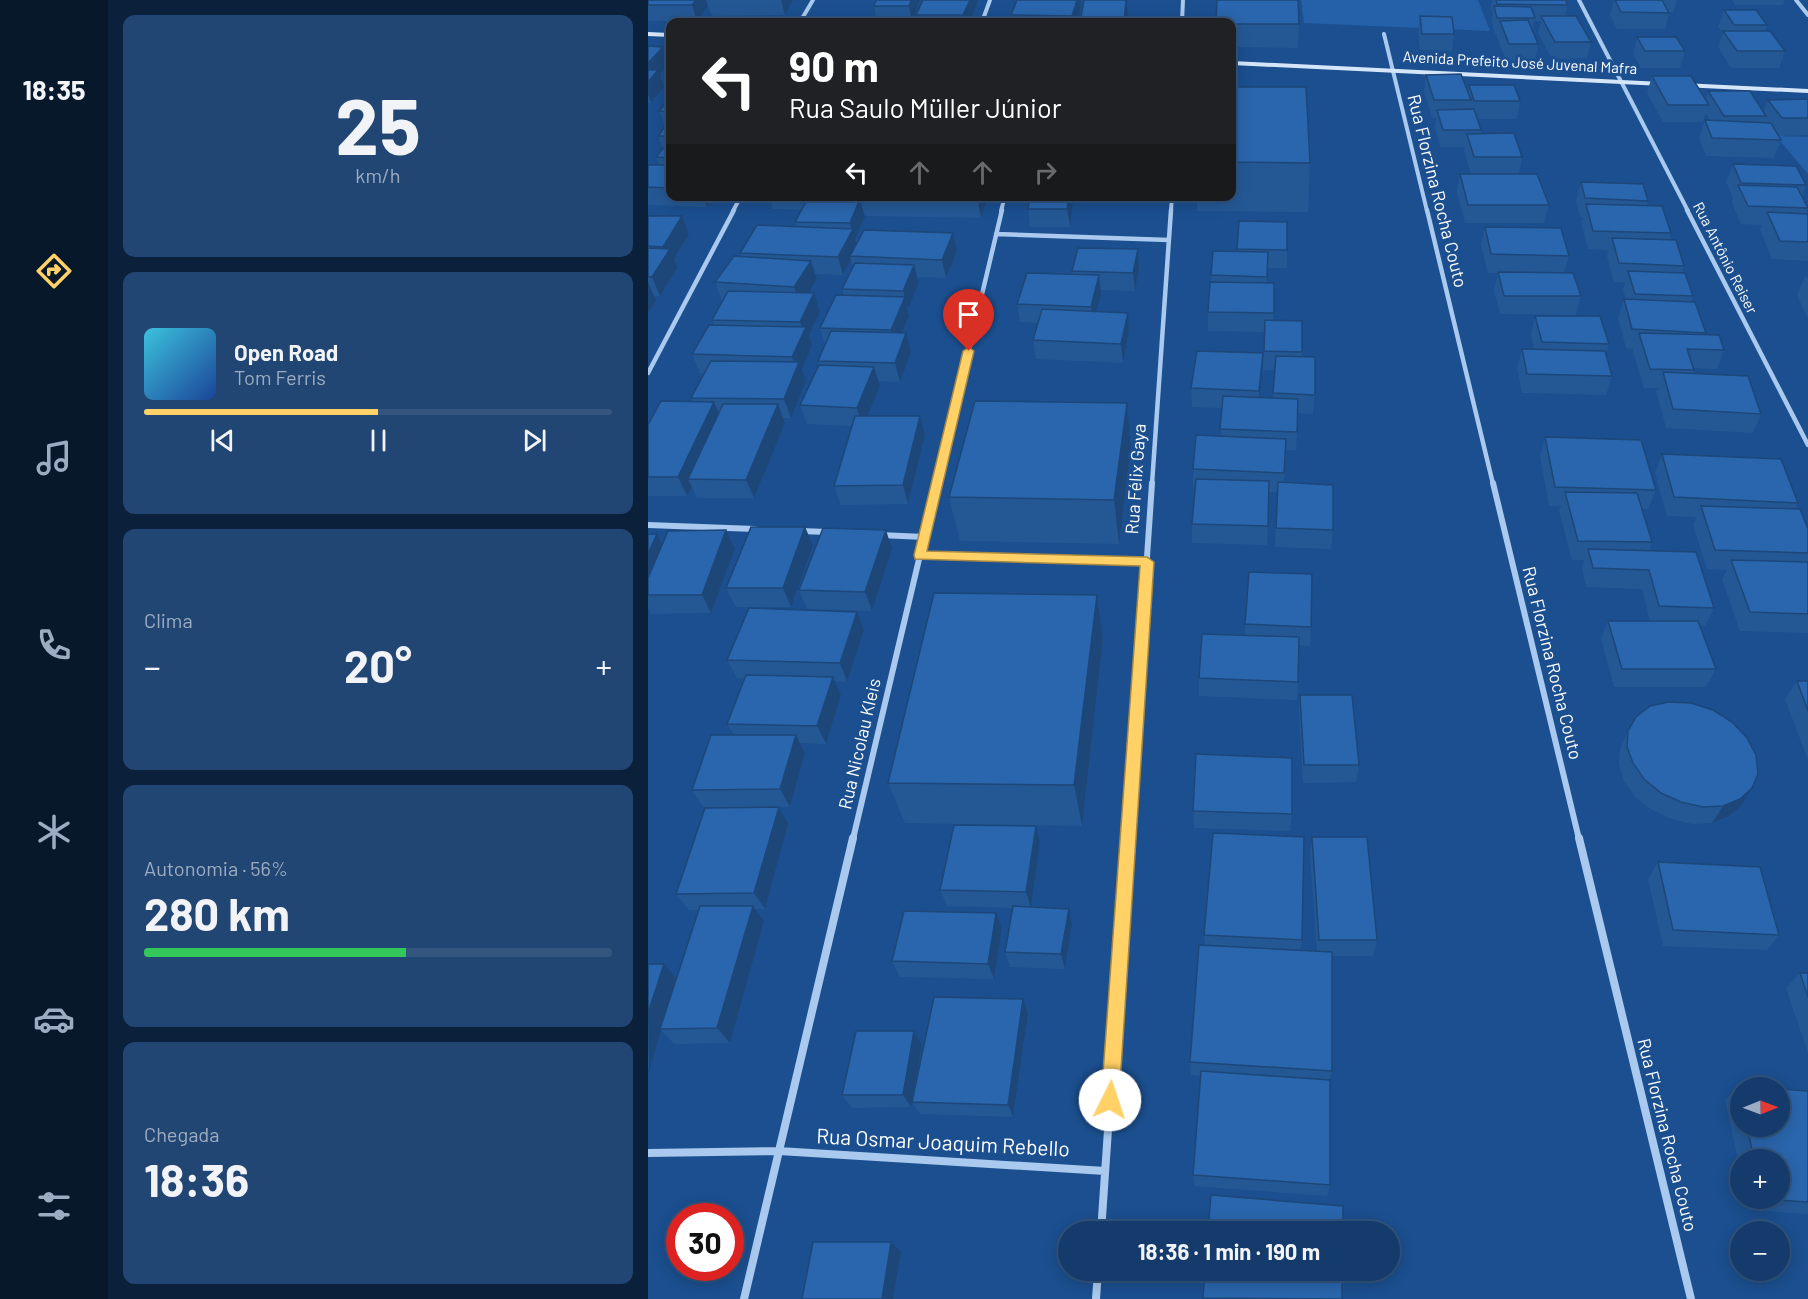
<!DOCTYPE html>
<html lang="pt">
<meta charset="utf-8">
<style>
body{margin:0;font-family:Barlow,sans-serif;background:#214673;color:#f1f3f6;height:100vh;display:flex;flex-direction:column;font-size:22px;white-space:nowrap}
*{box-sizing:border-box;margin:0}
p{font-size:20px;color:#9dadc1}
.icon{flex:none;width:33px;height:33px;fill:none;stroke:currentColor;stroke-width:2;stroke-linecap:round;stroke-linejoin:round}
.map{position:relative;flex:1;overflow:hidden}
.panel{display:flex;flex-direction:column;gap:15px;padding:15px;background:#0b203b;width:540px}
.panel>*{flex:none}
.hud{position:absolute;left:18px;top:18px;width:570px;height:183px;border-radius:12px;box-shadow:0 3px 15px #0003,0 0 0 2px #33557e;background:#202124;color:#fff;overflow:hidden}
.needle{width:39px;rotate:89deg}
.buttons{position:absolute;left:1082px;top:1077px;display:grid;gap:12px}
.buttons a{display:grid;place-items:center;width:60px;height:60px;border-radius:50%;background:#143b6b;box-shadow:0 3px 15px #0003,0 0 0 2px #33557e;font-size:30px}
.speed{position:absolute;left:18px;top:1203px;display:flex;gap:12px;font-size:30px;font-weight:700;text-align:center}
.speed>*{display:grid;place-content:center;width:78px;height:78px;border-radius:50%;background:#143b6b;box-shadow:0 3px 15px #0003,0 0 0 2px #33557e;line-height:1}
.speed .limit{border:9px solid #d22;background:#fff;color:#111}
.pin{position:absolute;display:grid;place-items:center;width:51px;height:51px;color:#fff;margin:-62px -26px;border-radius:50% 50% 50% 0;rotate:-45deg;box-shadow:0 0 6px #0007}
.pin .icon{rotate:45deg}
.me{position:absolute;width:66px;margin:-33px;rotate:4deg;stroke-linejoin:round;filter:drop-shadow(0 0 4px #0008)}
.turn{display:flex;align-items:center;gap:21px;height:126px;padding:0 24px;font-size:27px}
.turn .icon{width:78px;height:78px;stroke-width:2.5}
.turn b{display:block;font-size:42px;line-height:51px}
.lanes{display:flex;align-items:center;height:57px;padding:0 24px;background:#0003;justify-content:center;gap:30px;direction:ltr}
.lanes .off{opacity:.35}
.big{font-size:45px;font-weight:700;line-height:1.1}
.panel .widget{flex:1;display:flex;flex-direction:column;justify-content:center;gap:9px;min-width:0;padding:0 21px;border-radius:12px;background:#214673}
.panel .dial{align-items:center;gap:0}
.dial b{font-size:78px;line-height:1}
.song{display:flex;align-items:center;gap:18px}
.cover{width:72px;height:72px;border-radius:9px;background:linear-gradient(135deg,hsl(190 70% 55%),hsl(220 70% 35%))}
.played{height:6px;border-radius:3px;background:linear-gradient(90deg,#ffd166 50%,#33557e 50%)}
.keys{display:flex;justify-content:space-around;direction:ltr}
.heat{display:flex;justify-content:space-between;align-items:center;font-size:33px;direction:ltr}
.charge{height:9px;border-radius:4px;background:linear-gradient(90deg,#34c759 56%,#33557e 0)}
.trip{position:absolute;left:410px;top:1221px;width:342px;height:60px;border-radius:30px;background:#143b6b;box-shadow:0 3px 15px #0003,0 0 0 2px #33557e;font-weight:700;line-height:60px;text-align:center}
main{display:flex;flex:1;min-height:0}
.dock{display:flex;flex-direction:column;width:108px;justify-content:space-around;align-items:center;background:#08182b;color:#9dadc1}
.dock .icon{width:42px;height:42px}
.dock .current{color:#ffd166}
.dock b{font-size:27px;color:#f1f3f6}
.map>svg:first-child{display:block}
</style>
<main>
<nav class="dock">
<b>18:35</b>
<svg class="icon current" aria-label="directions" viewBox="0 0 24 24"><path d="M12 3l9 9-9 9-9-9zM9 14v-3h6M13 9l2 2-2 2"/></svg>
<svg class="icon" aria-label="music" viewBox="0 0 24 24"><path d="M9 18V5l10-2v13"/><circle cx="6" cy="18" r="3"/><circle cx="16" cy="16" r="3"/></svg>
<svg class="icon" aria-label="phone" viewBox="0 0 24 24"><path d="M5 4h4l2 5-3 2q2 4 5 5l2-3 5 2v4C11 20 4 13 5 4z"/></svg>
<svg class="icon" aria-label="climate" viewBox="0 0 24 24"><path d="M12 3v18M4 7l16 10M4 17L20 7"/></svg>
<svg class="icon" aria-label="car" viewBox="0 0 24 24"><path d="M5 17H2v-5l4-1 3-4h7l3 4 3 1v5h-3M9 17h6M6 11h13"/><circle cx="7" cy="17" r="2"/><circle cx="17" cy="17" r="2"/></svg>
<svg class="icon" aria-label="filters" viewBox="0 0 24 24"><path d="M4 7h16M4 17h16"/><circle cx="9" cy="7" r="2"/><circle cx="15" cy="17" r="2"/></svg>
</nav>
<section class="panel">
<div class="widget dial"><b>25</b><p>km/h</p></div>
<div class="widget">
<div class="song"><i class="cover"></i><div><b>Open Road</b><p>Tom Ferris</p></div></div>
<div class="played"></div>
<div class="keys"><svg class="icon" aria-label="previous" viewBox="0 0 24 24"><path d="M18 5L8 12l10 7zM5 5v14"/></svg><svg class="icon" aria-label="pause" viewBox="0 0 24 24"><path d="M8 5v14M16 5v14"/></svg><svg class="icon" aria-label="next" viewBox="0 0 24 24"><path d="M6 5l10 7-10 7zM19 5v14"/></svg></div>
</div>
<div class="widget"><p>Clima</p>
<div class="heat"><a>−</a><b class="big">20°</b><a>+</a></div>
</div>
<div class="widget"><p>Autonomia · 56%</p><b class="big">280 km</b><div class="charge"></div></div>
<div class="widget"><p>Chegada</p><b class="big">18:36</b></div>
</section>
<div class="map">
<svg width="1160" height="1299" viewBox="0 0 1160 1299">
<rect width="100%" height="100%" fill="#1b4f8f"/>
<path fill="#2461a8" d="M653,0h177l12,31 -186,-8z
M1128,136l32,1v37z"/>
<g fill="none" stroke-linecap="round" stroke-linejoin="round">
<path stroke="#a9c9ee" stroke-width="4" d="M931,0l109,211
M1148,0l12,15
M152,22l13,-22
M334,22l8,-22
M534,22l1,-22
M736,34l43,177
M85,211l8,-15
M353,211l4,-15
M523,211l1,-15"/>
<path stroke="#a9c9ee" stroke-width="4.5" d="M779,210l66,274
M1039,210l121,235
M348,234l173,6
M0,373l86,-163
M289,484l65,-274
M504,484l19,-274"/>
<path stroke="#a9c9ee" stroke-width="6" d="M845,483l86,356
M0,525l107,4
M153,531l26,1
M231,535l46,2
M272,555l227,7
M205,839l84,-356
M480,839l24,-356"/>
<path stroke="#a9c9ee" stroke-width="8" d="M931,838l112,461
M0,1153l131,-2 326,20
M453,1232l27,-394
M96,1299l109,-461
M448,1299l2,-29"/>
<path fill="#d6e6fa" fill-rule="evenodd" d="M0,32l22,1v4l-22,-1z
M584,61l576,28v4l-576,-28z"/>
</g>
<path fill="#245895" d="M0,0h145l-8,15 -73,1 -4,-10 -11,15h-49z
M228,0h44l-8,22h-35l-3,-16z
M275,0h55v1l-8,21h-52l-2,-7z
M369,0h64v5l-4,17h-65l-1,-7z
M844,0h74l1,5 -2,11 26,26 -4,16 -35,1 -14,-26 3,-12h-7l-2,10 6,13 -3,17h-29l-9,-24v-3h-2l-3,-12 1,-7 -2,-7z
M966,0h63l-4,12h-5l1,1 -4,16h-48l-7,-14z
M1084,0h53l-2,5h-48z
M1076,10l43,15 -1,6 19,20 -6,17h-48l-13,-21 5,-14 -5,-6z
M772,16l34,18 -2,17 -32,-1 -2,-17z
M584,22l67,2 -1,24 -66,-1z
M989,37l48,14 -5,17h-39l-8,-14z
M0,46l15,1 6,17 -9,10 4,13 -13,16h-3z
M778,75l42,17 1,-7 51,16 -3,18h-39l3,11v4l41,23 -3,17 30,31 -5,18h-79l-8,-31 3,-18h11l-7,-23 1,-4h-25l-5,-20 1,-9h-4l-8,-26z
M1004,76l54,24 2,-9 56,21 4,-12 40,-1v36l-29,1 2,4 -7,18 -68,-2 -7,-18 6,-18 5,1 -4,-8 -3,9h-40l-16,-29z
M584,87l78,76 -2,49 -111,-1v-15h35z
M22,99v97h44l-7,11 -59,-2v-40h11l-3,-8 7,-8 -5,-13 7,-10 -6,-15z
M1085,164l73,21 -4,11 6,12 -3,6h3v47l-36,-2 -12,-29 2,-5 -21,-1 -9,-21 1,-5 -7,-16z
M933,182l67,19 -1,5 24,27 -2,7 15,26 -2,7 11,23 -2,6 15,31 -1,2 19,15 -7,19 -23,-1v2l-1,4 68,40 -8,19 -87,-5 -10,-37 2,-3h-14l-11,-36 1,-3 -8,-1 -8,-30 6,-19h2l-3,-9 2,-8h-11l-7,-26 2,-6 -21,-1 -7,-27 2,-5h-3l-4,-17z
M121,196h219l-7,22 -116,-2 -10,23 2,5 96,-11 4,18 -11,27 -29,-1 2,6 -11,26 1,7 -6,17 8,19 -11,30 -22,-1 2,5 -13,30h53l5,19 -17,69 -67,1 -7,-19 18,-60 -45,-2 -7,-19 19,-40 -1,-4 7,-17 -5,-16 24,-32 -2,-7 11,-23 -2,-6 -8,15 -27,-1 1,5 -9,14 12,19 -11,23 3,11 -10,23 4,12 -15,37h-8l2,5 -31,75h-57l-5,-11 -5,9h-39v-71l45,-23 -2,-4 13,-25h-4l-8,-19 22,-29 -2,-5 10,-19 -7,-19 26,-26 -1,-3 57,-26 -2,-5 7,-12 -29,-1z
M382,196h90v2l-47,-1 -3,30h-40l-2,-18z
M0,216h34l7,18 -15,25 4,8 -18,29h-6l2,5 -8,12z
M591,221l48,29v18h-20v15h7l-1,37 29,1v36l13,38 -2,19 -15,-1 -2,37h-10l-2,33 49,47 -2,19 -56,-2 2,-55h-8l-2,53 -75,-2v-19l3,-36h-2v-19l28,-33 1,-28 -30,-1 -1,-19 71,-16 -2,26h13l2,-28h-12l1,-38 -56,-1v-19l3,-37 26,-24z
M837,227l84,29 -5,17 17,23 -5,19 -76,-1 -6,-23 4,-18h-10l-7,-28z
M491,268l-4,23 -35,-1 1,4 -5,17 32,2 1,18 -6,32 -87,-4 -3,-19 5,-17 -18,-1 -3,-18 55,-30v-3z
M1157,276l3,1v42l-11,-24z
M887,316l74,28 -3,9 6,23 -6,19 -84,-2 -5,-25 5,-19 12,1 -3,-16z
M479,403l4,44 -12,97 -159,-3 -11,-44z
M897,437l111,53 -8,19h-6l10,33 -3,9 65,57 -9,18h-5l16,43 -10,18h-92l-13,-48 7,-18h42l-8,-32 -56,-2 -4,-19 2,-8h-12l-13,-49 2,-5h-12l-9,-50z
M1014,454l136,49 -3,6 13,20v104l-68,-2 -18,-52 5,-9 -20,-1 -14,-44 3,-8 -29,-1 -12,-43z
M157,527l8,19 -22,61h-55l-10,-19z
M0,534l14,10 73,5 -24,64 -60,1 -3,-6z
M244,549l-20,62 -65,-2 -8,-19z
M449,595l6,44 -21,187 -177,-3 -17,-40z
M597,624l66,3 -1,19 -11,-1 -1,37 -1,18 -98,-4v-18l46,-43z
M216,630l-17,52 -12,-1 6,14 -15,49 -26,-1 5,10 -15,54h-87l-11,-17 42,-55 -7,-11 18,-46h-8l-10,-18z
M1149,681h11v79l-23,-61z
M652,695l59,70 -3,17 -53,1 -4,-70z
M980,731l113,75 -12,10 -17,7 -19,1 -21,-5 -20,-9 -17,-13 -11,-16 -5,-17 1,-15z
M131,807l9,17 -23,85h-9l8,12 -34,122 -56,1 -13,-14 -13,41v-107l29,14 22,-68h-10l-13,-16z
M545,811l99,3 -2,17 -96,-3z
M664,837l65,103 -4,16h-41v115l-2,9v105l-3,11 -133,-10 -1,-11 8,-99 -10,-1 -1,-13 15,-117 -1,-10 98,5 -2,10 17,1 -7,-97z
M392,843l-9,64 38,2 3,15 -7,45 -55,-2 -5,-15 8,-44 -66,-2 -7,-16z
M1010,862l121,73 -12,15 -104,-4 -15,-67z
M348,913l6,15 -8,51 -94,-2 -8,-16z
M1152,973h8v80l-22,-65z
M380,1014l-15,103 -93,-3 -8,-12z
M266,1031l8,14 -11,62 -59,1 -10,-13z
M1090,1087l2,1v38h39l29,-35v123l-59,-4 -3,-12h33v-38h-39v9l-15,-69z"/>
<path fill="#1d4779" d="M48,0h13h-3l2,6 -11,15 -5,-16z
M133,0h12l-8,15z
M263,0h9l-8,22 -3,-16z
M322,0h8v1l-8,21h-5l-2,-7z
M429,0h4v5l-4,17h-4l-1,-6z
M478,0l2,15 -1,7h-3z
M15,47l6,17 -9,10 4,13 -13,16 -3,-9v-31z
M55,196h11l-7,11z
M183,196h7l2,7 -5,9z
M329,196h11l-7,22z
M421,196h4v5l-3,26 -3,-18z
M212,199l5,18 -10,22 3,8 -8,9 1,4 -8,15 -5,-18 14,-27 -2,-7z
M34,216l7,18 -15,25 4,8 -18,29 -8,-19 14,-22 -3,-8z
M305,233l4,18 -11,27 -4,-18z
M490,249l1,19 -4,23 -2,-18z
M163,261l6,18 -16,27 -7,-19z
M266,265l5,18 -11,26 -5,-18z
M451,275l2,19 -8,31 -2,-18z
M0,282l8,19 -8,12z
M166,293l6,19 -11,23 3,11 -10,23 4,12 -15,37 -7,-19 12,-30 -4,-12 11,-25 -3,-10z
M257,297l4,19 -13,33 -5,-19z
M480,313l1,18 -6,32 -2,-19z
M258,333l5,19 -11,30 -5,-19z
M615,353l-1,19 -3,38v-19z
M226,367l6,19 -17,40 -6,-18z
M66,402l8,19 -34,58 4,8 -5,9 -9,-19z
M479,403l4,44 -12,97 -5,-44z
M130,404l7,19 -31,75 -8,-18z
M272,416l5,19 -17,69 -5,-19z
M157,527l8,19 -22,61 -8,-19z
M78,530l9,19 -24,64 -9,-18z
M238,530l6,19 -20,62 -7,-19z
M9,534l10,19 -19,42v-41z
M449,595l6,44 -21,187 -8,-41z
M209,612l7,18 -17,52 -7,-19z
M185,677l8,18 -15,49 -9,-18z
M148,735l9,18 -15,54 -10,-18z
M1104,788l-11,18 -12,10 -17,7 11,-17z
M131,807l9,17 -23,85 -11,-16z
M388,826l4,17 -9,65 -5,-16z
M105,906l11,15 -34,122 -13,-15z
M421,909l3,15 -7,45 -4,-15z
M348,913l6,15 -8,51 -6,-15z
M16,964l13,15 -17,50 1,1 -12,41 -1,-58z
M375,999l5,15 -15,103 -5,-12z
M266,1031l8,14 -11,62 -8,-12z
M243,1242l10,10 -8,47h-11z"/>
<path fill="#2a66ad" stroke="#1d4779" stroke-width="1.5" d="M0,0h48l-4,5h-44z
M228,0h35l-2,6h-35z
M275,0h47l-7,15h-47z
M369,0h60l-5,16 -61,-1z
M436,0h42l-2,22h-44z
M569,0h81l1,24h-67v-2h-16z
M848,0h70l1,5 -70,-1z
M967,0h47l7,13 -48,-1z
M846,6l37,1 4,11h-38z
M1076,10h32l11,15h-33z
M772,16l32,1 2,17h-32z
M893,16h35l15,26h-36z
M880,20l10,24h-29l-9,-23z
M1075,31h47l15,20h-48z
M989,37h39l9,14h-40z
M0,46l15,1 -15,16z
M0,70h10l-10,12z
M813,74l10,26h-37l-8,-25z
M1004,76h39l18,29h-41z
M821,85h45l6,16h-46z
M584,87h74l4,76 -78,-1z
M1060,91h42l16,25h-42z
M22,99v13l-11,-1z
M1160,99v19h-26l-14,-18z
M826,109l7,21h-38l-6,-20z
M22,120v16h-12z
M1057,120l66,3 10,17 -69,-2z
M866,133l8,24h-48l-7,-23z
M22,140v18l-14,-1z
M1085,164l63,2 10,19 -65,-2z
M0,165h22v23l-22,-1z
M812,174h77l12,31h-81z
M933,182l62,2 5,17 -63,-3z
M1090,185l59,2 11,21 -60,-2z
M382,196h39l-2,13h-39z
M160,198l52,1 -10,24 -55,-1z
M938,204l76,2 9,27 -78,-2z
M1119,212l41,2v28l-28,-1z
M0,216h34l-19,31 -15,-1z
M591,221l48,1v28l-50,-1z
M109,225l96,4 -15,28 -98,-4z
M837,227l76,1 8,28 -78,-2z
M216,230l89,3 -11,27 -92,-4z
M964,238l64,2 8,26 -65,-3z
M0,248l22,1 -18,28h-4z
M430,248l60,1 -5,24 -61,-2z
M565,251l55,1 -1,25 -56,-2z
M86,256l77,5 -17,26 -79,-5z
M207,263l59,2 -11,26 -61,-2z
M980,271l57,2 8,23 -58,-2z
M850,272l75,1 8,23h-77z
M379,273l72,2 -8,32 -74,-3z
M562,282l64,1v30l-66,-1z
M80,291l86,2 -14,29 -88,-2z
M188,295l69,2 -14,33 -71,-2z
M976,299l71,3 11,31 -74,-4z
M394,309l86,4 -7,31 -88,-4z
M887,316h65l9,28 -67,-2z
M617,320l37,1v31l-38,-1z
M61,325l97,2 -14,30 -100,-3z
M183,331l75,2 -11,30 -77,-2z
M991,333l80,2 5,15 -37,-1 7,21 -44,-1z
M874,349l83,2 7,25 -85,-2z
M549,351l66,2 -4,38 -68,-3z
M628,356l39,1v38l-42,-2z
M63,361l88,1 -15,37 -93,-1z
M171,365l55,2 -17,41 -57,-3z
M1015,372l85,4 13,38 -88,-5z
M575,396l75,3 -1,33 -77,-3z
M13,401l53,1 -36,75h-30v-52z
M327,401l152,2 -13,97 -165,-3z
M75,404h55l-32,76 -58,-1z
M207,416h65l-17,69 -69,1z
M548,435l90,4 -2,34 -91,-4z
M897,437l96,3 15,50 -101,-3z
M1014,454l119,5 17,44 -124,-6z
M548,479l73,2 -1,45 -76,-2z
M630,482l55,3v45l-57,-2z
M917,492l72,1 15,49 -74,-1z
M1053,506l99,3 8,20v24l-93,-3z
M103,527h54l-22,61h-57z
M175,528l63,2 -21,62 -66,-2z
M78,530l-24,65h-54v-17l20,-47z
M0,534h9l-9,20z
M940,549l108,3 18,56 -55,-2 -10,-36 -56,-2z
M1083,560l77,2v52l-58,-2z
M601,572l63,2 -1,53 -66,-3z
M286,593l163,2 -23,190 -186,-2z
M101,608l108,4 -17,51 -113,-3z
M960,621h90l18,48h-94z
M554,634l97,3 -1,45 -99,-4z
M98,675l87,2 -16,49 -90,-2z
M1149,681h11v30z
M652,695h52l7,70h-55z
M1021,702l22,1 22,7 19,12 15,16 9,17 2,19 -6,14 -12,11 -17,7 -20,1 -22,-5 -20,-9 -17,-14 -11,-16 -6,-16 1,-16 8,-14 14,-11z
M63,735h85l-16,54 -88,1z
M548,754l96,4v56l-99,-3z
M131,807l-25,86 -78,1 29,-86z
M306,825l82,1 -10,66 -86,-2z
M565,833l91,4 -2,103 -98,-5z
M664,837h55l10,103h-58z
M1010,862l102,5 19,68 -106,-5z
M52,906h53l-36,122 -57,1z
M365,906l56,3 -8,45 -56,-2z
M256,911l92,2 -8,51 -96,-3z
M551,945l133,7v119l-142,-9z
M0,964h16l-16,49z
M1152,973h8v24z
M286,997l89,2 -15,106 -96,-3z
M208,1031h58l-11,64h-61z
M553,1071l129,9v105l-137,-10z
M1131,1089l29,2v111l-45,-3 16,-1v-38h-25l-7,-34h32z
M563,1195l132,11v26h-135z
M165,1242h78l-9,57h-80z
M557,1270h137v29l-139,-1z"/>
<path fill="#ffd166" stroke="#a68842" stroke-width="1.5" d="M321,347l5,4 -47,200 220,6 7,5 -35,538 -3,7 -6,2 -7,-2 -2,-7 39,-534 -225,-7 -1,-4 49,-204z"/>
<g text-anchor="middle" stroke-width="6" stroke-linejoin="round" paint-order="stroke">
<g font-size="15" fill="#fff" stroke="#1b4f8f">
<text transform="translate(872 63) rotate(3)" y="5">Avenida Prefeito José Juvenal Mafra</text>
<text transform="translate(1077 258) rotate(63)" y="5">Rua Antônio Reiser</text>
</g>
<g font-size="18" fill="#fff" stroke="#1b4f8f">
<text transform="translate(789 191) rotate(76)" y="6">Rua Florzina Rocha Couto</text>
<text transform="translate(488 479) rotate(-86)" y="6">Rua Félix Gaya</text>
<text transform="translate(904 663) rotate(76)" y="6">Rua Florzina Rocha Couto</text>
<text transform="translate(212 744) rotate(-77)" y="6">Rua Nicolau Kleis</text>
<text transform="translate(1019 1135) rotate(76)" y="6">Rua Florzina Rocha Couto</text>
</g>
<g font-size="21" fill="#fff" stroke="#1b4f8f">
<text transform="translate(295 1143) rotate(3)" y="7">Rua Osmar Joaquim Rebello</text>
</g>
</g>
</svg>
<div class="buttons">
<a><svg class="needle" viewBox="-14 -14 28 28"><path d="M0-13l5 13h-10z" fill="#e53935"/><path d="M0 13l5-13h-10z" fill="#9dadc1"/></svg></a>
<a>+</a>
<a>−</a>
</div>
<div class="speed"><div class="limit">30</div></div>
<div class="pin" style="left:321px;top:351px;background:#d93025"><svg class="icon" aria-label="arrive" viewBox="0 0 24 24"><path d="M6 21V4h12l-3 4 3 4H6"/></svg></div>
<svg class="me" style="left:462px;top:1100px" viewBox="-20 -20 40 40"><circle r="19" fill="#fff"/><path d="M0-13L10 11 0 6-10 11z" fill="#ffd166"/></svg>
<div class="trip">18:36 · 1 min · 190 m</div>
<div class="hud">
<div class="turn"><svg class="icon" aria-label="left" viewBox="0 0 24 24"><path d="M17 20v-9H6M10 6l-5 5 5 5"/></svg><div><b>90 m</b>Rua Saulo Müller Júnior</div></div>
<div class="lanes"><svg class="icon" aria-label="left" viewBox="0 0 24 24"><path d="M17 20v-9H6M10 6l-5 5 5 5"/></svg><svg class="icon off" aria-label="ahead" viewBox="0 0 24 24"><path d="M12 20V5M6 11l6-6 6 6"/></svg><svg class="icon off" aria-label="ahead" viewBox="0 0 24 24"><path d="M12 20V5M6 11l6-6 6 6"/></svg><svg class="icon off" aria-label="right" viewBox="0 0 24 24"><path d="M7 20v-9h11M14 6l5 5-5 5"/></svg></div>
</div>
</div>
</main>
